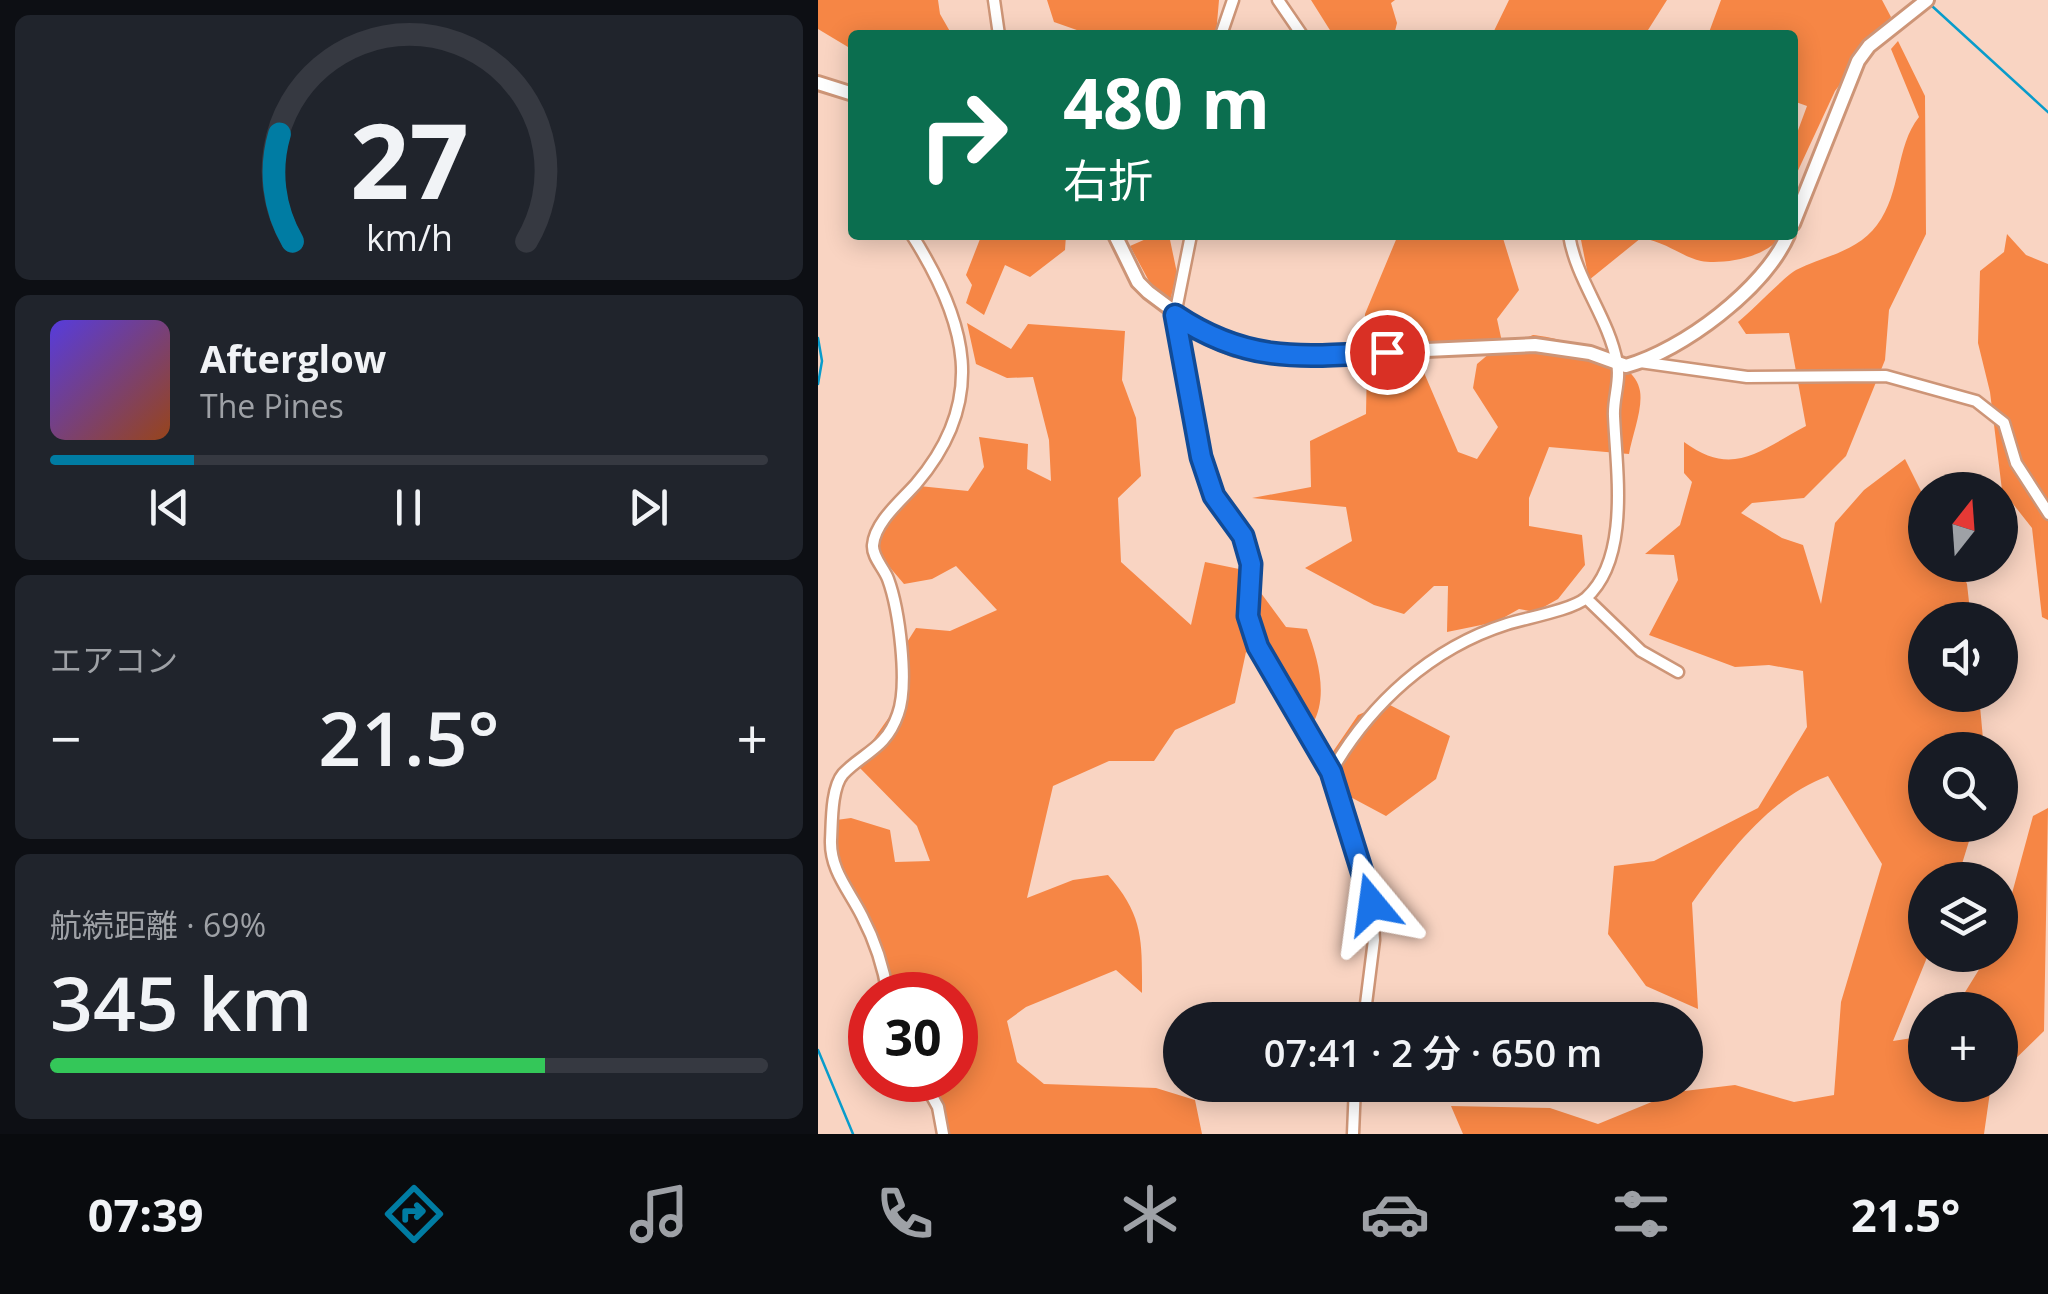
<!DOCTYPE html>
<html lang="ja">
<meta charset="utf-8">
<style>
body{margin:0;font-family:"Open Sans","Noto Sans JP",sans-serif;background:#20242c;color:#f1f3f6;height:100vh;display:flex;flex-direction:column;font-size:38px;white-space:nowrap}
*{box-sizing:border-box;margin:0}
p{font-size:32px;color:#9ea1a6}
.icon{flex:none;width:55px;height:55px;fill:none;stroke:currentColor;stroke-width:2;stroke-linecap:round;stroke-linejoin:round}
.map{position:relative;flex:1;overflow:hidden}
.sheet{display:flex;flex-direction:column;gap:15px;padding:15px;background:#0d0f14;width:818px}
.sheet>*{flex:none}
.banner{position:absolute;left:30px;top:30px;width:950px;height:210px;border-radius:10px;box-shadow:0 5px 25px #0003;background:#0b6e4f;color:#fff;overflow:hidden}
.needle{width:65px;rotate:17deg}
.tools{position:absolute;left:1090px;top:472px;display:grid;gap:20px}
.tools a{display:grid;place-items:center;width:110px;height:110px;border-radius:50%;background:#171b24;box-shadow:0 5px 25px #0003;font-size:50px}
.speed{position:absolute;left:30px;top:972px;display:flex;gap:20px;font-size:50px;font-weight:700;text-align:center}
.speed>*{display:grid;place-content:center;width:130px;height:130px;border-radius:50%;background:#171b24;box-shadow:0 5px 25px #0003;line-height:1}
.speed .limit{border:15px solid #d22;background:#fff;color:#111}
.pin{position:absolute;display:grid;place-items:center;width:85px;height:85px;color:#fff;margin:-42px;border:5px solid #fff;border-radius:50%;box-shadow:0 2px 10px #0007}
.me{position:absolute;width:110px;margin:-55px;rotate:344deg;stroke-linejoin:round;filter:drop-shadow(0 0 8px #0008)}
.turn{display:flex;align-items:center;gap:35px;height:210px;padding:0 50px;font-size:45px}
.turn .icon{width:130px;height:130px;stroke-width:2.5}
.turn b{display:block;font-size:70px;line-height:85px}
.big{font-size:75px;font-weight:600;line-height:1.1}
.sheet .card{flex:1;display:flex;flex-direction:column;justify-content:center;gap:15px;min-width:0;padding:0 35px;border-radius:15px;background:#20242c}
.sheet .dial{align-items:center;gap:0}
.dial svg{height:260px;overflow:visible;fill:none;stroke:#363941;stroke-width:7;stroke-linecap:round;text-anchor:middle}
.dial text{fill:#f1f3f6;stroke:none}
.song{display:flex;align-items:center;gap:30px}
.cover{width:120px;height:120px;border-radius:15px;background:linear-gradient(135deg,hsl(250 70% 55%),hsl(20 70% 35%))}
.played{height:10px;border-radius:5px;background:linear-gradient(90deg,#007ca3 20%,#363941 20%)}
.keys{display:flex;justify-content:space-around;direction:ltr}
.heat{display:flex;justify-content:space-between;align-items:center;font-size:55px;direction:ltr}
.charge{height:15px;border-radius:8px;background:linear-gradient(90deg,#34c759 69%,#363941 0)}
.trip{position:absolute;left:345px;top:1002px;width:540px;height:100px;border-radius:50px;background:#171b24;box-shadow:0 5px 25px #0003;font-weight:600;line-height:100px;text-align:center}
.tab-bar{display:flex;height:160px;justify-content:space-around;align-items:center;background:#090b0e;color:#9ea1a6}
.tab-bar .icon{width:70px;height:70px}
.tab-bar .active{color:#007ca3}
.tab-bar b{font-size:45px;color:#f1f3f6}
main{display:flex;flex:1;min-height:0}
.map>svg:first-child{display:block}
</style>
<main>
<section class="sheet">
<div class="card dial"><svg viewBox="0 0 100 80">
<path d="M14 69A42 42 0 1 1 86 69"/>
<path d="M14 69A42 42 0 0 1 10 36" stroke="#007ca3"/>
<text x="50" y="56" font-size="32" font-weight="700">27</text>
<text x="50" y="72" font-size="11">km/h</text>
</svg></div>
<div class="card">
<div class="song"><i class="cover"></i><div><b>Afterglow</b><p>The Pines</p></div></div>
<div class="played"></div>
<div class="keys"><svg class="icon" aria-label="previous" viewBox="0 0 24 24"><path d="M18 5L8 12l10 7zM5 5v14"/></svg><svg class="icon" aria-label="pause" viewBox="0 0 24 24"><path d="M8 5v14M16 5v14"/></svg><svg class="icon" aria-label="next" viewBox="0 0 24 24"><path d="M6 5l10 7-10 7zM19 5v14"/></svg></div>
</div>
<div class="card"><p>エアコン</p>
<div class="heat"><a>−</a><b class="big">21.5°</b><a>+</a></div>
</div>
<div class="card"><p>航続距離 · 69%</p><b class="big">345 km</b><div class="charge"></div></div>
</section>
<div class="map">
<svg width="1231" height="1134" viewBox="0 0 1231 1134">
<rect width="100%" height="100%" fill="#f9d4c2"/>
<path fill="#f68645" d="M0,0h120l2,14 12,21h-99v15l-35,-21z
M229,0h172l-3,35h-125l-37,-13z
M493,0h84l-4,3 6,20 -3,12h-61z
M691,0h158l-19,30 6,5h-162z
M903,0h161l9,17 -56,74 -40,86 -2,-33 14,-38 -14,-5v-66h-85z
M1080,41l27,55 1,138 -37,76 -4,50 -39,96 -42,42 -52,5 -11,10 41,25 21,7 18,59 14,-81 29,-33 41,-31 20,40 1,66h32l9,19 4,36h-45v75h53l5,55h-58v75h48l-17,55h-31l2,75 -35,86 32,-5 1,49h65l-7,49h-521l-12,-28 99,2 48,16 78,-32 59,-7 59,17 40,-7 7,-93 41,-138 -54,-88c-59,22 -99,77 -136,127l6,106 -52,-23 -38,-52 6,-68 40,-5 104,-53 49,-81 -4,-56 -34,-6 -34,2 -86,-32 29,-55 -4,-25 -29,-1 35,-29 12,-43 -8,-9v-31c49,36 75,9 122,-16l-17,-93 -43,1 -8,-12c15,-12 47,-46 58,-52 28,-14 61,-18 81,-45 25,-33 18,-78 42,-108l-28,-68z
M1189,234l19,21 22,9v356l-6,-3 -10,-89 -30,-38 -12,-98 -12,-49 2,-72 24,-19z
M177,235h71l-1,15 -35,27 -25,-12 -21,50 -18,-12 6,-18 -6,-10 14,-36z
M337,235h14l8,38 -7,28 -14,-7 -26,-48z
M580,235h104l17,55 -22,29 5,23 -137,4v-32z
M762,235h201c-11,22 -58,30 -80,26 -19,-4 -34,-19 -60,-23l-52,42z
M149,323l44,26 17,-25 97,7 -3,49 14,38 5,58 -23,22 3,64 70,63 14,-63 39,8 42,57 21,2c11,30 22,68 5,96l-32,-52 -34,-21 -11,51 -60,27 -21,31h-45l-56,25 -26,112 46,-18 35,-5c36,41 34,66 34,118l-26,-23 -90,37 -19,14 10,41 27,22 112,4 39,12 7,34h-255l-18,-54h27v-85h-81l8,-34 -44,-94 -10,-46 22,-3 39,12 5,32 35,-1 -13,-35 -61,-62 53,-75 -5,-42 12,-19 34,3 47,-21 -41,-44 -24,13 -28,5 -34,-40 7,-24 42,-34 49,5 16,-24 -5,-30 49,7 -1,25 24,12 -2,-41 -16,-63 -26,1 -31,-14z
M715,335c28,3 103,22 107,56 3,18 -8,45 -11,63l-80,-7 -20,51v28l53,9 3,30 -27,34 -23,13 -16,-3 -23,13 -49,10 1,-46h-14l-30,28 -30,-9 -69,-37 47,-27 -6,-34 -94,-9 59,-11 -1,-46 56,-27 1,-53h52l39,91 19,7 21,-32 -25,-39 4,-24 13,-11z
M568,703l64,33 -14,43 -50,37 -43,-23 -11,-40 26,-38z
M1230,808l-4,223 -43,42 -1,-63h-46l34,-55h12l1,-21 32,-118z"/>
<g fill="none" stroke-linecap="round" stroke-linejoin="round">
<path stroke="#099ccb" stroke-width="2.5" d="M1114,6l117,107
M0,338l4,23 -4,23
M0,1050l35,84"/>
<defs>
<path id="minor" d="M176,0l5,35
M460,0l24,35
M403,35l12,-35
M373,235l-16,80 12,83 27,98 29,40 8,27 -3,53 10,31 73,125 40,124 3,44 -10,80
M822,362l107,15 139,-1 90,25 28,22 12,40 33,51
M768,598l55,53 37,21
M513,772c39,-68 100,-124 176,-148 19,-6 65,-14 79,-26 45,-40 30,-130 28,-182 -1,-18 7,-36 3,-53 -8,-45 -41,-83 -48,-128
M70,995c-4,-26 -14,-56 -26,-79 -13,-26 -32,-46 -31,-76 1,-17 0,-52 12,-66 21,-22 43,-25 55,-60 11,-30 1,-105 -10,-135 -4,-11 -16,-22 -15,-34 2,-23 28,-44 43,-61 72,-84 51,-162 -4,-249
M105,1080l15,27 5,27
M535,1134l2,-49"/>
<path id="tertiary" d="M0,83l35,11
M975,224l65,-163 11,-15 58,-46
M297,235l23,47 10,10 63,47 24,10 39,5 86,-1 175,-8 55,8 36,13c57,-16 138,-77 162,-131"/>
</defs>
<use href="#minor" stroke="#cd9577" stroke-width="15"/>
<use href="#tertiary" stroke="#cd9577" stroke-width="18"/>
<use href="#minor" stroke="#fff" stroke-width="10"/>
<use href="#tertiary" stroke="#fff" stroke-width="12"/>
</g>
<g fill="none" stroke-linecap="round" stroke-linejoin="round">
<defs>
<path id="route" d="M554,904l-41,-132 -73,-125 -10,-31 3,-52 -8,-28 -29,-40 -13,-39 -26,-142c73,49 127,42 212,37"/>
</defs>
<use href="#route" stroke="#114b97" stroke-width="25"/>
<use href="#route" stroke="#1a73e8" stroke-width="18"/>
</g>
</svg>
<div class="tools">
<a><svg class="needle" viewBox="-14 -14 28 28"><path d="M0-13l5 13h-10z" fill="#e53935"/><path d="M0 13l5-13h-10z" fill="#9ea1a6"/></svg></a>
<a><svg class="icon" aria-label="sound" viewBox="0 0 24 24"><path d="M4 9h4l5-4v14l-5-4H4zM17 9q2 3 0 6"/></svg></a>
<a><svg class="icon" aria-label="search" viewBox="0 0 24 24"><circle cx="10" cy="10" r="6"/><path d="M15 15l6 6"/></svg></a>
<a><svg class="icon" aria-label="layers" viewBox="0 0 24 24"><path d="M12 4l9 5-9 5-9-5zM3 14l9 5 9-5"/></svg></a>
<a>+</a>
</div>
<div class="speed"><div class="limit">30</div></div>
<div class="pin" style="left:569px;top:352px;background:#d93025"><svg class="icon" aria-label="arrive" viewBox="0 0 24 24"><path d="M6 21V4h12l-3 4 3 4H6"/></svg></div>
<svg class="me" style="left:554px;top:904px" viewBox="-20 -20 40 40"><path d="M0-17L14 15 0 8-14 15z" fill="#1a73e8" stroke="#fff" stroke-width="4"/></svg>
<div class="trip">07:41 · 2 分 · 650 m</div>
<div class="banner">
<div class="turn"><svg class="icon" aria-label="right" viewBox="0 0 24 24"><path d="M7 20v-9h11M14 6l5 5-5 5"/></svg><div><b>480 m</b>右折</div></div>
</div>
</div>
</main>
<nav class="tab-bar">
<b>07:39</b>
<svg class="icon active" aria-label="directions" viewBox="0 0 24 24"><path d="M12 3l9 9-9 9-9-9zM9 14v-3h6M13 9l2 2-2 2"/></svg>
<svg class="icon" aria-label="music" viewBox="0 0 24 24"><path d="M9 18V5l10-2v13"/><circle cx="6" cy="18" r="3"/><circle cx="16" cy="16" r="3"/></svg>
<svg class="icon" aria-label="phone" viewBox="0 0 24 24"><path d="M5 4h4l2 5-3 2q2 4 5 5l2-3 5 2v4C11 20 4 13 5 4z"/></svg>
<svg class="icon" aria-label="climate" viewBox="0 0 24 24"><path d="M12 3v18M4 7l16 10M4 17L20 7"/></svg>
<svg class="icon" aria-label="car" viewBox="0 0 24 24"><path d="M5 17H2v-5l4-1 3-4h7l3 4 3 1v5h-3M9 17h6M6 11h13"/><circle cx="7" cy="17" r="2"/><circle cx="17" cy="17" r="2"/></svg>
<svg class="icon" aria-label="filters" viewBox="0 0 24 24"><path d="M4 7h16M4 17h16"/><circle cx="9" cy="7" r="2"/><circle cx="15" cy="17" r="2"/></svg>
<b>21.5°</b>
</nav>
